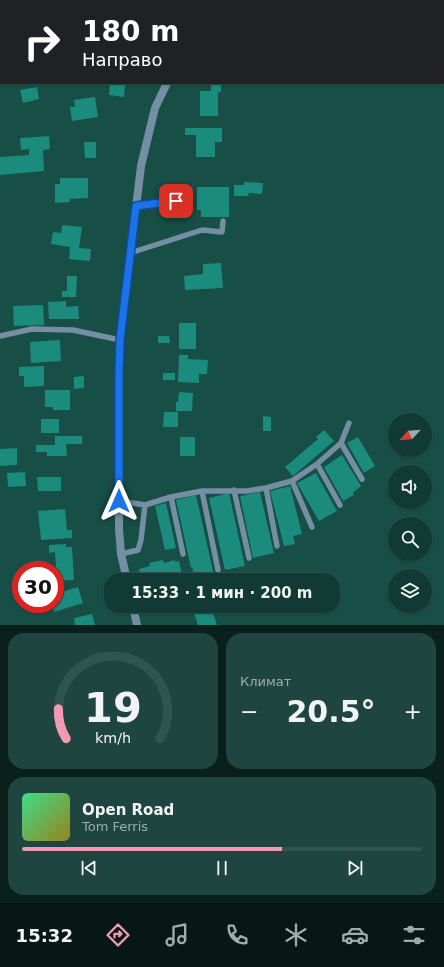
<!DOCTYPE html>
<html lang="ru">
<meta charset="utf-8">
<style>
body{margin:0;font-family:"DejaVu Sans",sans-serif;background:#1e4540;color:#f1f3f6;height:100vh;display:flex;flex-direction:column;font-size:15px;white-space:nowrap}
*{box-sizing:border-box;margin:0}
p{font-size:13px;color:#9cadac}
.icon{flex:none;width:22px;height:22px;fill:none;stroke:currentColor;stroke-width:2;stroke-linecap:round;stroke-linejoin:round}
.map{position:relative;height:625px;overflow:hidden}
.panel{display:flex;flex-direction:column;gap:8px;padding:8px;background:#09201d;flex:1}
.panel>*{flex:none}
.banner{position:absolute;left:0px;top:0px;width:444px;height:84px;box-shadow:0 1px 3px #0004,0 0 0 1px #30544f;background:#202124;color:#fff;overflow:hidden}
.needle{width:26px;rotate:244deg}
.buttons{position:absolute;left:388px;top:413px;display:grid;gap:8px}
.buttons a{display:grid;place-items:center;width:44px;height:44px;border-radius:50%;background:#113a34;box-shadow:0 1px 3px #0004,0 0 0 1px #30544f;font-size:20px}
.speed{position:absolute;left:12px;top:561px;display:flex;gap:8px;font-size:20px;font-weight:700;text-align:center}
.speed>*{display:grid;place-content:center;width:52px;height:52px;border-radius:50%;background:#113a34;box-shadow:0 1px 3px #0004,0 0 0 1px #30544f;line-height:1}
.speed .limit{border:6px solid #d22;background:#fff;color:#111}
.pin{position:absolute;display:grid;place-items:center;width:34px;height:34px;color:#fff;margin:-17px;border-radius:8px;box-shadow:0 2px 6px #0006}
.me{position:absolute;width:44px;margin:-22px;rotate:0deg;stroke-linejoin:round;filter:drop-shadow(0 0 3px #0008)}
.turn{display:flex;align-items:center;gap:14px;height:84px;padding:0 16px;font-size:18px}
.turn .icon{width:52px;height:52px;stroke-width:2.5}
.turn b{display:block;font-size:28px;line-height:34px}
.big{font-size:30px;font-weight:700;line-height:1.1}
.panel .widget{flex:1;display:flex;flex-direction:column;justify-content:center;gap:6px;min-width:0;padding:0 14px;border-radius:16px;background:#1e4540}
.panel .dial{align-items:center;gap:0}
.dial svg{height:104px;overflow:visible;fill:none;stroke:#30544f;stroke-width:7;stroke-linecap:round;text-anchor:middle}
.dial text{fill:#f1f3f6;stroke:none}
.song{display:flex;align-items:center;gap:12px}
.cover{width:48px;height:48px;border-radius:6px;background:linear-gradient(135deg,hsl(150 70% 55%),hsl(50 70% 35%))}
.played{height:4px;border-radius:2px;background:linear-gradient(90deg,#f19ab2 65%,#30544f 65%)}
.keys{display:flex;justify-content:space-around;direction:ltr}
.heat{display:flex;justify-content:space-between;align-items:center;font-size:22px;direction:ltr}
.panel .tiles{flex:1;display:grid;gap:8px;grid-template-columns:1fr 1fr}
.widget:last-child{grid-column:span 2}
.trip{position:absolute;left:104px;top:573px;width:236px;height:40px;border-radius:16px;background:#113a34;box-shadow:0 1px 3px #0004,0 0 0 1px #30544f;font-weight:700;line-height:40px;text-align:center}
.tabs{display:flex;height:64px;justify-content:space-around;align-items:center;background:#071715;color:#9cadac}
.tabs .icon{width:28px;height:28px}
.tabs .selected{color:#f19ab2}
.tabs b{font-size:18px;color:#f1f3f6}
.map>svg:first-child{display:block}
</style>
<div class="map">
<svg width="444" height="625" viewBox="0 0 444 625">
<rect width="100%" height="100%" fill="#174e46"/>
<path fill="#1a8b7c" d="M110,83l15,2 -1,12 -15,-2z
M211,83h10v9h-3v24h-18v-25h11z
M37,87l2,12 -16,4 -3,-13z
M95,97l3,20 -26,4 -2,-14h5l-1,-7z
M185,128h37v14h-7v15h-19v-22h-11z
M49,136l1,13 -7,1 1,21 -44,4v-18l29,-2v-6l-8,1 -1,-12z
M84,142h12v16h-11z
M60,178h28v20l-18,1v3l-15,1v-19h5z
M244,182l19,1 -1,11 -14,-1 1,3h-15v-11h10z
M197,187h32v30h-28v-7h-4z
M62,225l20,2 -3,21 12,1 -1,12 -21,-2 1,-12 -19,-3 2,-12 8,1z
M221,263l2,25 -38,2 -1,-14 19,-2v-10z
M67,276h10l-1,21h-14v-6h5z
M66,301v6l12,-1 1,13h-30l-1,-17z
M43,305l1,20 -30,1 -1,-20z
M179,323h17v26h-17z
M158,336h11l1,7h-12z
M60,340l1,21 -30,2 -1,-21z
M179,355h9v4l20,1 -1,14h-8v9l-21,-1z
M44,366v20l-20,1v-11h-5v-9z
M163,373h12v7h-12z
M84,376v12l-10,1v-12z
M45,390h25v20h-17v-3h-8z
M179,392l14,1 -1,18h-16v-9h2z
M164,412h14v15h-15z
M263,416l8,1v14h-8z
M41,419h18v14h-18z
M324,430l10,11 -41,35 -8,-9 33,-28 -2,-2z
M55,436h27v8h-16l1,12h-20v-4h-11v-7h19z
M180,437h15v19h-15z
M358,437l17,29 -11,7 -17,-30z
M17,448v17l-17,1v-17z
M342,455l19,31 -8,7 1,2 -11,6 -19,-34z
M25,472l1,14 -18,1 -1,-14z
M316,473l21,38 -18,10 -22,-38z
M37,477h24v14h-23z
M290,486l12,48 -9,2 2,8 -11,2 -14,-55z
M260,492l14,61 -21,5 -13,-62z
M229,493l16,73 -20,4 -16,-72z
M196,495l18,80 -19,4 -3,-12 -1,1 -15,-68z
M166,503l10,45 -11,2 -10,-44z
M65,509l2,21h5v8l-31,2 -3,-29z
M66,544v3h6l2,33 -19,1v-12h1l-1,-17 -6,1v-8z
M163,560l1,3 11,-3v2l4,-1 4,19h-42l-2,-11 11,-3 -1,-3z
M78,587l5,16 -29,9 -2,-8h3v-10z
M228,606h20l-16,8z
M211,607l6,18h-19l-4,-12z
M92,614l3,11h-20l-1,-7z"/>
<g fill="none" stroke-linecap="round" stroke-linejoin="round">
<path stroke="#748fa4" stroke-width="5.5" d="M0,74h1
M136,206l40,-5
M130,253l72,-23 20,2 1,-11
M0,336l32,-7 41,1 47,10
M341,443l21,36
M317,464l23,41
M292,481l20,46
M266,488l11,58
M234,490l15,68
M202,491l16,79
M171,497l12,57
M119,501l26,4 26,-8 31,-6h45l19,-3 26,-7 25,-17 24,-21 8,-20
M121,554l17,-4 3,-10 4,-35"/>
<path stroke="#748fa4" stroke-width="8" d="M200,1v-1
M127,580l-6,-26 -2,-25v-156l1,-33 21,-174 14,-58 12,-25
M133,606l4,19"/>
</g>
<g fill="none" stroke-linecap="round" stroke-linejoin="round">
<defs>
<path id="route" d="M119,501v-128l1,-33 16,-134 40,-5"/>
</defs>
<use href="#route" stroke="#114b97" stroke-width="10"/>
<use href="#route" stroke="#1a73e8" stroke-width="7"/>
</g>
</svg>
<div class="buttons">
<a><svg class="needle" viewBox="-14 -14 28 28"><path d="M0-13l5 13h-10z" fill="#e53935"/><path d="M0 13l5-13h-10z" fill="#9cadac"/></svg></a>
<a><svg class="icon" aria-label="sound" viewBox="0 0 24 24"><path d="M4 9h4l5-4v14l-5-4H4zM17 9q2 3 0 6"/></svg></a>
<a><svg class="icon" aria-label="search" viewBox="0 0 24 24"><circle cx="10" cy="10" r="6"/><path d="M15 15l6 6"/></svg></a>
<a><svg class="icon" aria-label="layers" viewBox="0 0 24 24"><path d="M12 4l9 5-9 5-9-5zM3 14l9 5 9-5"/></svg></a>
</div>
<div class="speed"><div class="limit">30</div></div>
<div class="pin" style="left:176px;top:201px;background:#d93025"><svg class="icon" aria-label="arrive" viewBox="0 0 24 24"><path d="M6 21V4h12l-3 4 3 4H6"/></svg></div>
<svg class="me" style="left:119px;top:501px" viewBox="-20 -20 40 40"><path d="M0-17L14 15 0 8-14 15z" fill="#1a73e8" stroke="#fff" stroke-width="4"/></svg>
<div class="trip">15:33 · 1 мин · 200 m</div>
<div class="banner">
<div class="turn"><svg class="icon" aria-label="right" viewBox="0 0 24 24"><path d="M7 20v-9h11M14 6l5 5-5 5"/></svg><div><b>180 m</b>Направо</div></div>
</div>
</div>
<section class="panel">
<div class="tiles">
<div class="widget dial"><svg viewBox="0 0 100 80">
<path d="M14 69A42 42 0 1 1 86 69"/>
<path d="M14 69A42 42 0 0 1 8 46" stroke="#f19ab2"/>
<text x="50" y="56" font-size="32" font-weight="700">19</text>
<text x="50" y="72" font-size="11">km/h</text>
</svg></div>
<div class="widget"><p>Климат</p>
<div class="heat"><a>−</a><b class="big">20.5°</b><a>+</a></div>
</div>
<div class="widget">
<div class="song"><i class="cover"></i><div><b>Open Road</b><p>Tom Ferris</p></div></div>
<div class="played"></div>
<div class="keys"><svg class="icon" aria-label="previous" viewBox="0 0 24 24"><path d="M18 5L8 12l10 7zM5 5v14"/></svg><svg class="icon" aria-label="pause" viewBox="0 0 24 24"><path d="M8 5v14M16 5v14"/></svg><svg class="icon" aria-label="next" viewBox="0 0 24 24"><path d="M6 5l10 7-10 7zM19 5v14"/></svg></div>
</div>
</div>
</section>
<nav class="tabs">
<b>15:32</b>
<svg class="icon selected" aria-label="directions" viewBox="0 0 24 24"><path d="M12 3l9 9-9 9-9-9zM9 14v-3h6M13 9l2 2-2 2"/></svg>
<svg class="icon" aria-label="music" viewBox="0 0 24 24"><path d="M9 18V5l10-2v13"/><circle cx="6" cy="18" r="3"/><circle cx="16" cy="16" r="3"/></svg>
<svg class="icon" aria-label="phone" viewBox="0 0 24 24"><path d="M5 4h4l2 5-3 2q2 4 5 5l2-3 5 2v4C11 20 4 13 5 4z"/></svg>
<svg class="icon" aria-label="climate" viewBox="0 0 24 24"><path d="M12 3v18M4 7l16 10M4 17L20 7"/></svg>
<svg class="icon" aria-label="car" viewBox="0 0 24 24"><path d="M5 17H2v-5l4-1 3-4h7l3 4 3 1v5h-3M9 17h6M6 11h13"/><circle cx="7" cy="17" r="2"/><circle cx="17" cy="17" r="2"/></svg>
<svg class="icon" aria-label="filters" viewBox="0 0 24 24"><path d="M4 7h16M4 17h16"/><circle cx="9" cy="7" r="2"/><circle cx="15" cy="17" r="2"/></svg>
</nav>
